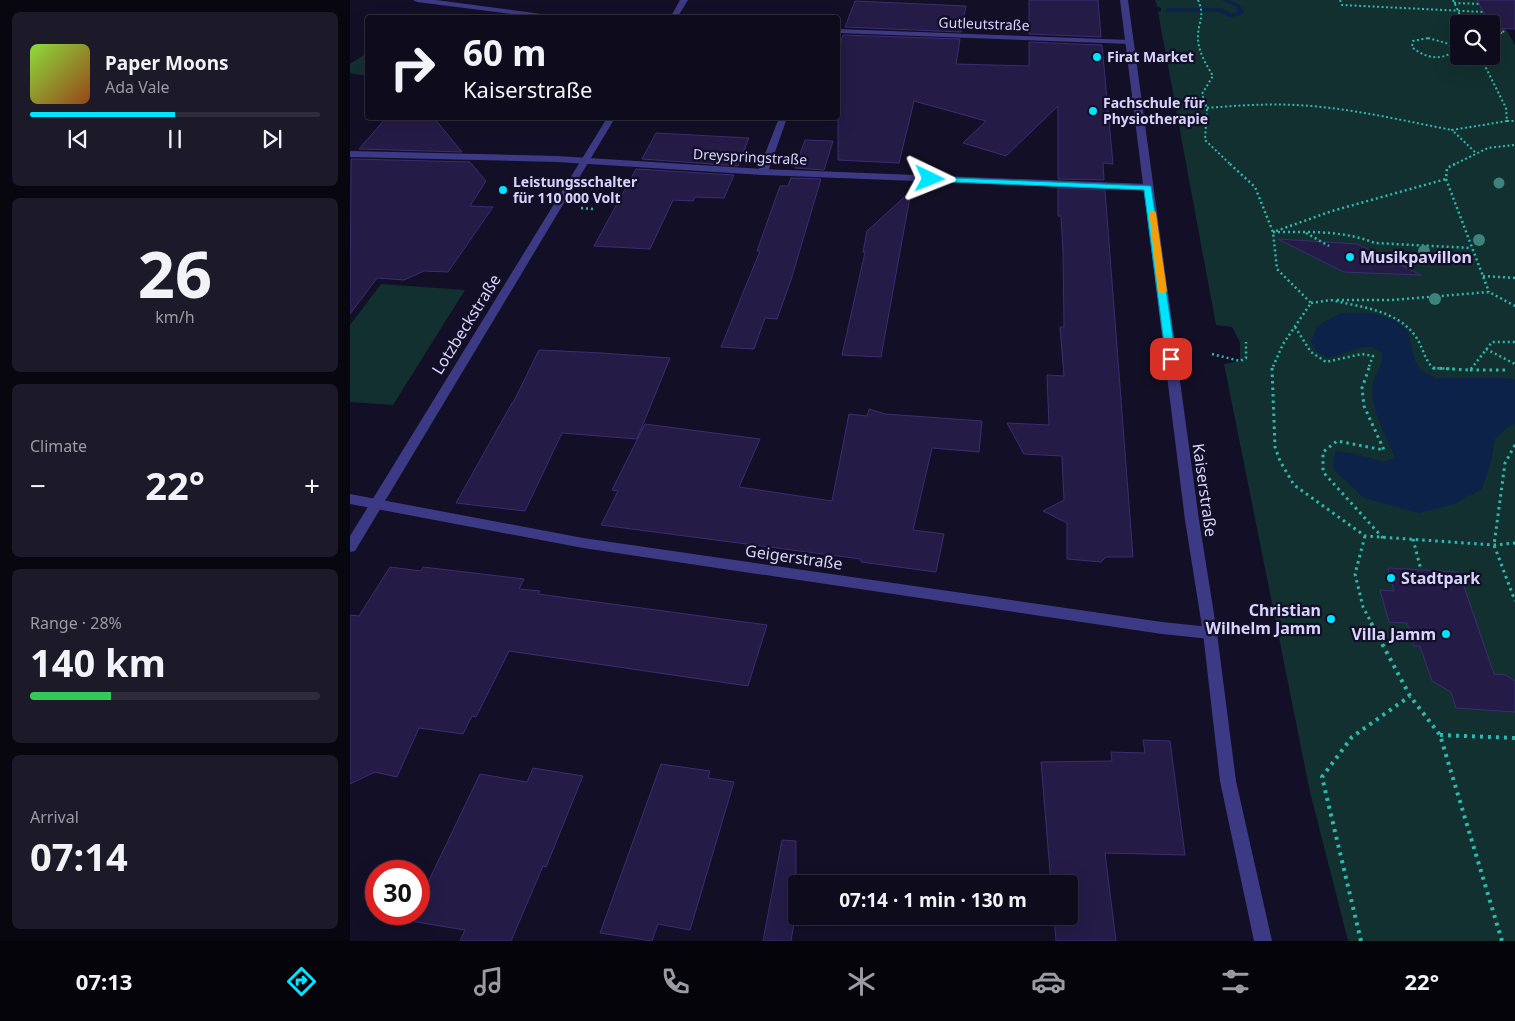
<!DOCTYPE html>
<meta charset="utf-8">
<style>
body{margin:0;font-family:"Noto Sans",sans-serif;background:#1c1929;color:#f1f3f6;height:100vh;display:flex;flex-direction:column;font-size:19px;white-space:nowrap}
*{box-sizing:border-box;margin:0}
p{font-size:16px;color:#9b9ba3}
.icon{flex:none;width:28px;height:28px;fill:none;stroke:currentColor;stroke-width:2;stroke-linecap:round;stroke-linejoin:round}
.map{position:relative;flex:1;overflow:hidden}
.side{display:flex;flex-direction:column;gap:12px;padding:12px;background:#08060f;width:350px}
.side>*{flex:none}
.hud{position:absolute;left:15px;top:15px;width:475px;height:105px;border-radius:5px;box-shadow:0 5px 20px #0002,0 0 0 1px #2e2b3b;background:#0e0b1c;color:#f1f3f6;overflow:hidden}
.fabs{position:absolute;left:1100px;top:15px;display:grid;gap:10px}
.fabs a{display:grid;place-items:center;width:50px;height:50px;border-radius:5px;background:#0e0b1c;box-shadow:0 5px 20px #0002,0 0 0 1px #2e2b3b;font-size:25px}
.speed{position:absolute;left:15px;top:860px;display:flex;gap:10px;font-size:25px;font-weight:700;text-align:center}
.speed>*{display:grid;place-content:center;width:65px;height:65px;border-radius:50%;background:#0e0b1c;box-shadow:0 5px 20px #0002,0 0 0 1px #2e2b3b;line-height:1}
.speed .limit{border:8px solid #d22;background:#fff;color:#111}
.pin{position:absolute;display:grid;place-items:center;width:42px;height:42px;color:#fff;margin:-21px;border-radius:10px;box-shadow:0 2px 8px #0006}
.me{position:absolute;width:55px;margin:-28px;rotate:92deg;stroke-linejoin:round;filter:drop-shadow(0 0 4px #0008)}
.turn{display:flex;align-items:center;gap:18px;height:105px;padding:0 15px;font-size:22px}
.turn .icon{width:65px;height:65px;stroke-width:2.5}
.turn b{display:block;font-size:35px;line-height:42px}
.big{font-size:38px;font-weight:700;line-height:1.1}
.side .tile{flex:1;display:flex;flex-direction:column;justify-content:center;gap:8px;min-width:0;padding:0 18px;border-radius:8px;background:#1c1929}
.side .dial{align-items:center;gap:0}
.dial b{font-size:65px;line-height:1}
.song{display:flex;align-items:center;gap:15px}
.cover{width:60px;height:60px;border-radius:8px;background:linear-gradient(135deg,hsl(90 70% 55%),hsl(20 70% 35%))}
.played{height:5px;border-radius:2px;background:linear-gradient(90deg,#00e5ff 50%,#2e2b3b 50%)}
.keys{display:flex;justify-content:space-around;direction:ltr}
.heat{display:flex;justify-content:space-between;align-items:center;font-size:28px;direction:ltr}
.charge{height:8px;border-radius:4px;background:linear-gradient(90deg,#34c759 28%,#2e2b3b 0)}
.trip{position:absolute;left:438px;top:875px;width:290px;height:50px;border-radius:5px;background:#0e0b1c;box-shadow:0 5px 20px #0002,0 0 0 1px #2e2b3b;font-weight:700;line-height:50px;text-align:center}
.tab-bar{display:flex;height:80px;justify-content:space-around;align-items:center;background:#06040b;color:#9b9ba3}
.tab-bar .icon{width:35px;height:35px}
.tab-bar .on{color:#00e5ff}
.tab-bar b{font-size:22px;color:#f1f3f6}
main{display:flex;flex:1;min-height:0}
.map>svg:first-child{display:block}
</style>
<main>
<section class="side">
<div class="tile">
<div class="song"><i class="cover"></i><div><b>Paper Moons</b><p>Ada Vale</p></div></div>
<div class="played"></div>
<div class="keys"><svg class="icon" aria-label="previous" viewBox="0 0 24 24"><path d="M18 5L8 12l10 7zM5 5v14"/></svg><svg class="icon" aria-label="pause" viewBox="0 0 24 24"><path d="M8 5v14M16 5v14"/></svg><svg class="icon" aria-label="next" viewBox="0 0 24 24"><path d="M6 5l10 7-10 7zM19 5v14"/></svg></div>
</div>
<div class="tile dial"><b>26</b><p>km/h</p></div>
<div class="tile"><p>Climate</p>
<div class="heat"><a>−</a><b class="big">22°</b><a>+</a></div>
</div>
<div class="tile"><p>Range · 28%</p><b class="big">140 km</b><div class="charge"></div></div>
<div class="tile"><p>Arrival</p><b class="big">07:14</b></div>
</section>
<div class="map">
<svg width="1165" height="941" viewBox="0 0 1165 941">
<rect width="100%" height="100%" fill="#130f26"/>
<path fill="#12302f" d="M805,0h323l13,24h-32v32h32v-32l3,4 12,1 9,16v896h-167l-38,-149 -86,-428 16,-3v-19l-8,-15 -16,-2 -58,-313 3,-1v-3l-4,-2z
M17,53v23l-17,-3v-9z
M31,284l84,6 -72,115 -43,-3v-77z"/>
<path fill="#0c2248" d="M991,313h30l22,6 15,12 7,30 7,10 14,7h72l7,2v44l-7,3 -13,12 -4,23 -9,27 -28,15 -35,9 -55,-15 -31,-29 2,-18 26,4 22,7 12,-4c-9,-23 -26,-49 -22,-75 3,-13 10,-15 9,-30l-10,-6h-9l-35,11 -12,-7 -5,-9 6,-16z"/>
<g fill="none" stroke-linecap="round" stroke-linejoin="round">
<path fill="#0c2248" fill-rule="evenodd" d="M872,0c10,0 17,2 22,11l-2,4 -12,2 -11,-5h-52l-3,-2 3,-2h53l11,5 7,-1 -2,-5z"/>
</g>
<path fill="#241b47" stroke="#3b2d73" d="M679,0h69l3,37 -72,-3z
M1127,0h38v29l-22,-1z
M505,1l111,5 -5,26 -116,-5z
M493,35l117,4 -4,25 73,2v-24l73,3 11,119 -10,-1 1,17 -46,-1v-73l-52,50 -43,-13 23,-22 -72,-20 -15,62 -61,-3v-111z
M36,118h48l28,34 -103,-3z
M306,133l93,5 -11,28 -96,-7z
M455,140l28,1 -9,29 -29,-2z
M1,159l119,3 16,19 -16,25 23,1 -45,65 -24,-1 -20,9 -27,-2 -27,36z
M286,169l98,6 -10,23 -29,-1 -2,4 -20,-1 -23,49 -56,-3z
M441,178l30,1 -30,101 -14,39 -12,-1 -11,31 -33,-2 39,-96h-3l23,-65h8z
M708,188l47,2 28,367h-27l-5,5 -34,-3v-36l-24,-12 21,-11 -2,-44 -38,-2 -17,-31 42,2 -2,-50 17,1 -4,-49h4l-1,-75 -2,-36h-3z
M561,191l-30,166 -39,-2 23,-103h-2l4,-21z
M928,239l79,5 64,31 -77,-3z
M189,350l63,3 68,5 -33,81 -75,-6 -37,78 -69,-8 56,-100h1z
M519,409l16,5 97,7 -3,31 -47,-4 -19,82 31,4 -8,38 -75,-10v-3l-260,-34 17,-34 -6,-1 33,-66 115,15 -21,48 93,14 17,-87 18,2z
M40,567l31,4 2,-4 101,12 -5,10 21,2 -2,3 229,31 -19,61 -239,-35 -33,66 -4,-1 -9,18 -44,-6 -22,49 -22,-5 -25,12v-169l9,1z
M1038,568l71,4 35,102 12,1 9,6v31l-59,-4 -5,-16 -19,-11 -12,-35h-6l-7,-23 -18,-1 -9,-32 14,1z
M793,740l27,1 15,114 -80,-2 11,88h-60l-2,-25h15v-32h-18l-10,-122 71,-1 -1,-9 34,1z
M311,764l49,7 -2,7 26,4 -44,148 -32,-6 -6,17 -52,-8z
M183,768l50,8 -37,91 -3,-1 -32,75h-51l5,-11 -55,-9 3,-7h6v-13l61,-127 47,8z
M432,840l14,1v71l-5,29h-28z"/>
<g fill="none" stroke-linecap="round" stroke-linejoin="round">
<path stroke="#2fb8b0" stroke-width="2" stroke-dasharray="2 2.5" stroke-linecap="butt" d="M848,0c7,16 1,20 0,35 -1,15 8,29 15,41l-11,18 5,14 -2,32 26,25
M990,0l2,5 142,7
M1103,0l11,24
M1104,3l26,1
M1141,33h13l-2,-4
M1078,38l18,5 7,5v3c-12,11 -30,6 -41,-4l1,-6z
M857,108c35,-3 69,-5 104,-2 48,4 94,15 141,24
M1157,121h8
M1125,152l-23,-22 55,-9 -1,-13 -26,-52
M1103,165l35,-17 27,-3"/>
<path stroke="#2fb8b0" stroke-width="2.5" stroke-dasharray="2 3" stroke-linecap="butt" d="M880,164l25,23 18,45 4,37 34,34 -28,41 -11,25
M1105,164l-8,4 -1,11 43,113
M231,208l12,1
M926,231l56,-20 114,-32
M923,232c35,0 69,-2 102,11l96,5
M956,233l23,13
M1026,259h4
M1133,276l32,2
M981,300c29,7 67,10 85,37 7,10 8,22 17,31l24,1
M987,300h55l97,-8 26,14
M961,303l20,-3
M945,327l16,25 15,10 36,-8 11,2 -5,13
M1136,349l29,15
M862,354l28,7 6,-3v-16
M1121,369l21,-27h23"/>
<path stroke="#2fb8b0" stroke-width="3" stroke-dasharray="2.5 4" stroke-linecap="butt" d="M922,368l3,79 5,14 14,24 71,51 129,9 21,-2
M1019,368l-7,20 2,18 20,44 -47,-9 -14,11v20l60,66
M1083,368l37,2 2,-2
M1120,370h39
M1165,445l-10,18 -11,82 21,56
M1015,536l-10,38 8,33 9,17
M1063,539l8,31"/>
<path stroke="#2fb8b0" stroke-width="4" stroke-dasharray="3 5" stroke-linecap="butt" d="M1021,623l39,73 30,39 62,206
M1090,735l75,3
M1011,941l-39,-164 30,-40 58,-41"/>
<path fill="#3d3a85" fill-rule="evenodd" d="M429,118h8l-19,54 -2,2h-6l-2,-2z"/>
<path fill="#3d3a85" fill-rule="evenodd" d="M63,0h23l135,18h-26l-128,-16z
M488,29l292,11 4,2 -4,2 -292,-11z
M0,151l207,5 206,13 385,15 5,3 -5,3 -385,-15 -206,-13 -207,-5z
M0,494l233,44 579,84 48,5 5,2 2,4 -2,4 -5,2 -48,-5 -579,-86 -233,-44z"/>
<path fill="#3d3a85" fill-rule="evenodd" d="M330,0h8l-11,18h-7z
M770,0h8l71,520 18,113 19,148 36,160h-18l-34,-160 -17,-148 -18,-113z
M257,118h8l-260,433 -5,1v-16z"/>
</g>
<g fill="#3d827b">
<circle cx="1149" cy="183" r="5.5"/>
<circle cx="1129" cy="240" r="6"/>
<circle cx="1074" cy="251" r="6"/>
<circle cx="1085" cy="299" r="6"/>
</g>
<path fill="#00e5ff" stroke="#0095a6" d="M580,177l221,9 25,173 -1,2 -4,1 -5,-3 -22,-169 -217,-9v-3z"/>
<path fill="#f59e0b" d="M799,211h6l1,2 11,78 -5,3 -4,-3z"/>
<g fill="#00e5ff" stroke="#130f26" stroke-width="2">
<circle cx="747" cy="57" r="5"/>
<circle cx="743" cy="111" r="5"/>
<circle cx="153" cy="190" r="5"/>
<circle cx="1000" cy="257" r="5"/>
<circle cx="1041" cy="578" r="5"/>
<circle cx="981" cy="619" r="5"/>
<circle cx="1096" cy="634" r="5"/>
</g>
<g text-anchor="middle" stroke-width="4.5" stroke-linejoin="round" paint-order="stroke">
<g font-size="14" fill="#d9d4ff" stroke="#130f26">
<text transform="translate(634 24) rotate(2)" y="5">Gutleutstraße</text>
<text transform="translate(400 157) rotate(3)" y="5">Dreyspringstraße</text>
</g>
<g font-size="14" font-weight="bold" fill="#d9d4ff" stroke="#130f26" text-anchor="start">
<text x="757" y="62">Firat Market</text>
<text x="753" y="108">Fachschule für<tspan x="753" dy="16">Physiotherapie</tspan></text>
<text x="163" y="187">Leistungsschalter<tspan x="163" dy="16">für 110 000 Volt</tspan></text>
</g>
<g font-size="16" font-weight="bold" fill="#d9d4ff" stroke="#130f26" text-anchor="start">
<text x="1010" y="263">Musikpavillon</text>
<text x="1051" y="584">Stadtpark</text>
<text x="971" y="616" text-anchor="end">Christian<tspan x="971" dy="18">Wilhelm Jamm</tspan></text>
<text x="1086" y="640" text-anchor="end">Villa Jamm</text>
</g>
<g font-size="16" fill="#d9d4ff" stroke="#130f26">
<text transform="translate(116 324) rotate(-58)" y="6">Lotzbeckstraße</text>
<text transform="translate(855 490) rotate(82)" y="6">Kaiserstraße</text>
<text transform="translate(444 557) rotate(8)" y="6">Geigerstraße</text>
</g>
</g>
</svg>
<div class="fabs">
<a><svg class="icon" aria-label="search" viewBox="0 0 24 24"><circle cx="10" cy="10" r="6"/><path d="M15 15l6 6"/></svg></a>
</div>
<div class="speed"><div class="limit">30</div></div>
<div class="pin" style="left:821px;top:359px;background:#d93025"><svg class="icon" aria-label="arrive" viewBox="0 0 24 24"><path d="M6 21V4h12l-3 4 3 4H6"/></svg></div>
<svg class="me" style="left:580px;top:179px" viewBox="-20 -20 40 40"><path d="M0-17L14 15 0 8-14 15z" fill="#00e5ff" stroke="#fff" stroke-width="4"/></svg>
<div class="trip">07:14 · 1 min · 130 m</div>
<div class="hud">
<div class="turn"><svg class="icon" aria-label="right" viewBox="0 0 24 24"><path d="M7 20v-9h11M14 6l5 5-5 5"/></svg><div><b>60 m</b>Kaiserstraße</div></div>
</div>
</div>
</main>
<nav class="tab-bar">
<b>07:13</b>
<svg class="icon on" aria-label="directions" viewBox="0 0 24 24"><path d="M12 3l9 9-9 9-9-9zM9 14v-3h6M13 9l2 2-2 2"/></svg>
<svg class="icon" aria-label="music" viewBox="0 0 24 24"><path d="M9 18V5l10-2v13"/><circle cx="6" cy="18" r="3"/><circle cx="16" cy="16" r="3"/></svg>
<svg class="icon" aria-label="phone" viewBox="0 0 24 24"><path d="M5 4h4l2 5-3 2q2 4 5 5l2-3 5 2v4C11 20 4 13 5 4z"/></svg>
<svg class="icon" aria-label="climate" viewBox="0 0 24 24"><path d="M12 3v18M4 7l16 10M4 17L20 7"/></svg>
<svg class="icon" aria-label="car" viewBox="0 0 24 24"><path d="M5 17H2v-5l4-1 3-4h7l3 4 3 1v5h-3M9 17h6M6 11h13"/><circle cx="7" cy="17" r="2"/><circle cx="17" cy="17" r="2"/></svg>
<svg class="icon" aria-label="filters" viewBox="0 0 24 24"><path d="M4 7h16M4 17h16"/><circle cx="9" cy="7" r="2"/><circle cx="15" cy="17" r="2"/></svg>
<b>22°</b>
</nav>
